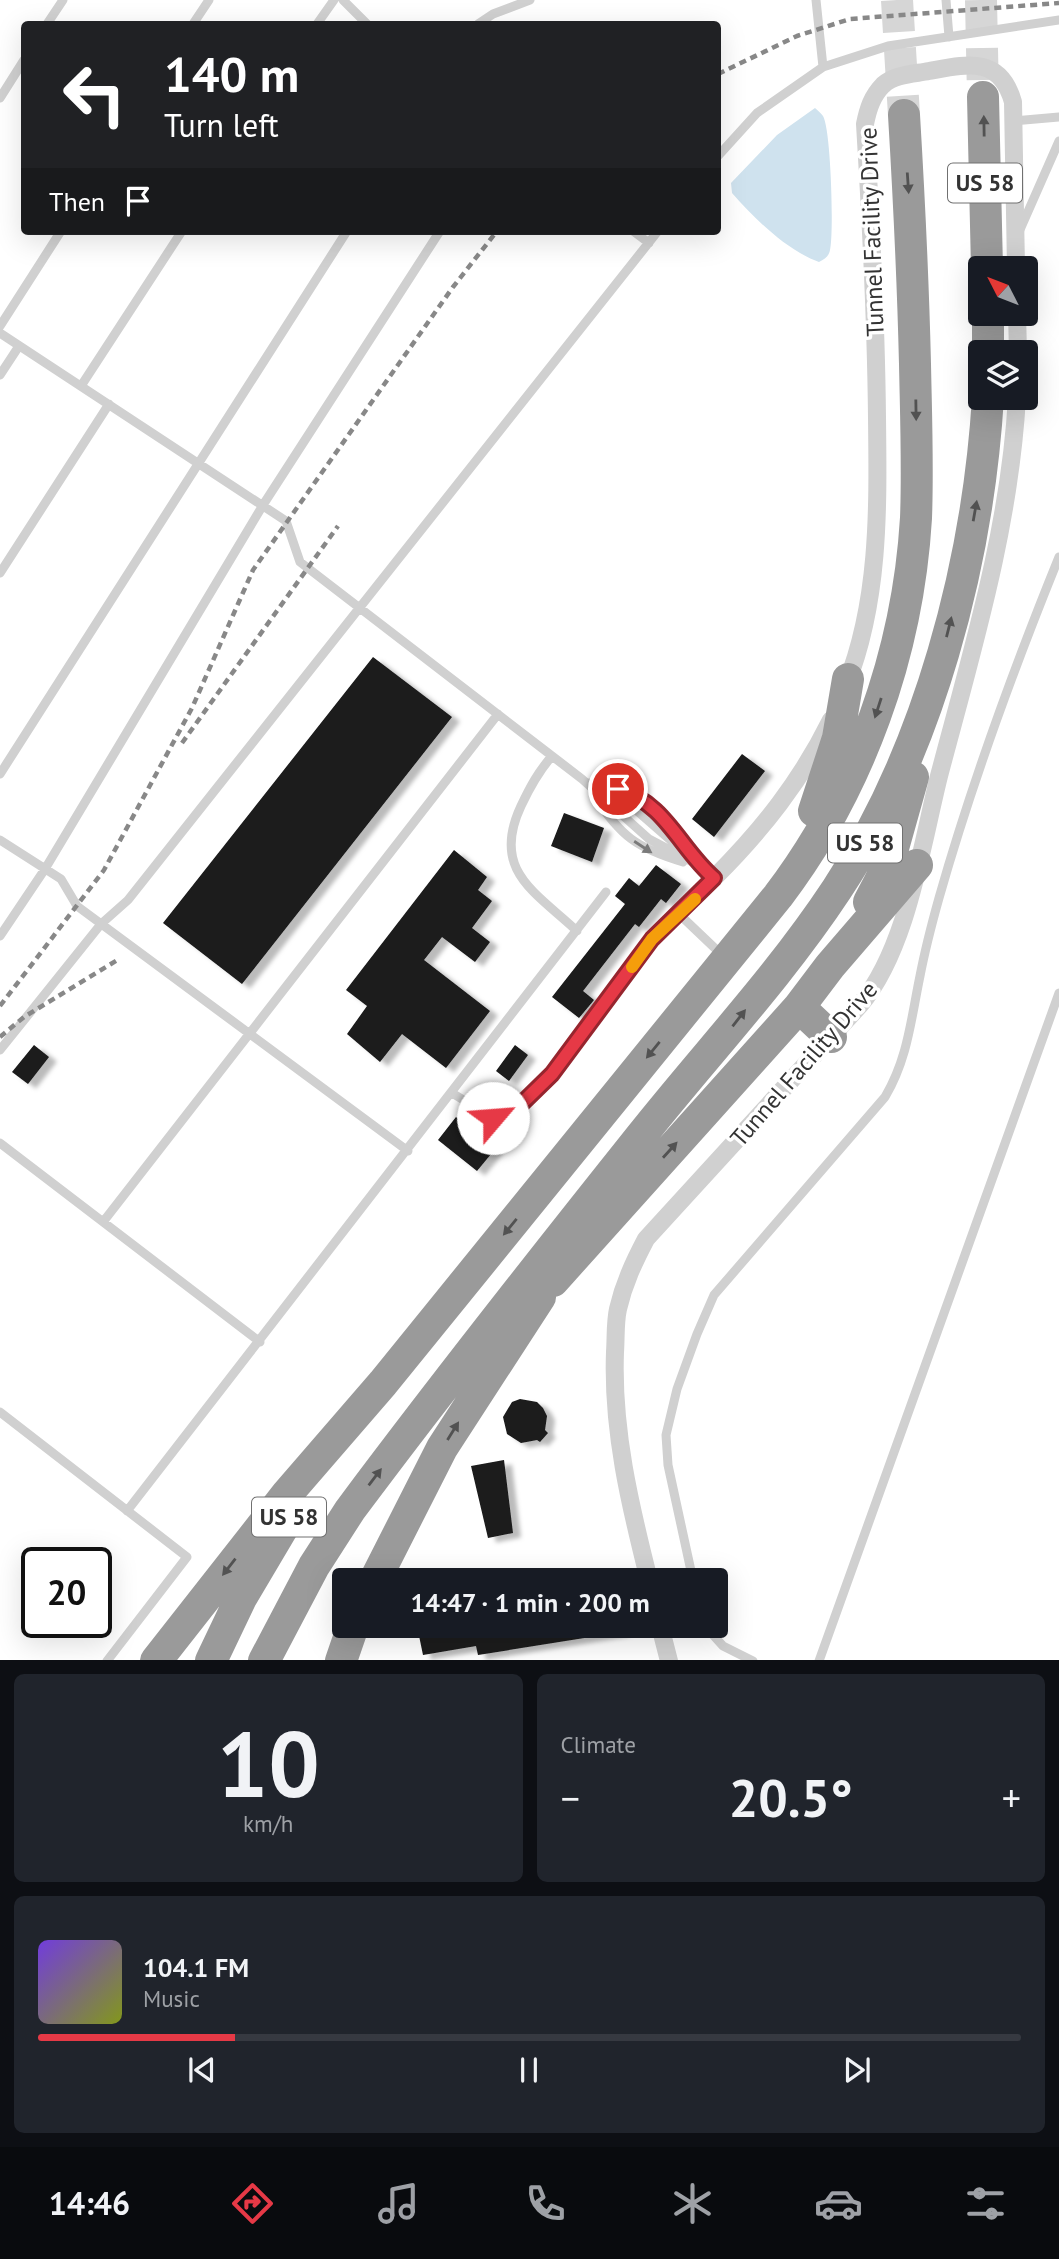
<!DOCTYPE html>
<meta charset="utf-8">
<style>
body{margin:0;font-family:"PT Sans",sans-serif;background:#20242c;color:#f1f3f6;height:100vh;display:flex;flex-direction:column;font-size:26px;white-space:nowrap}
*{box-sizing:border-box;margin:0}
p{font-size:23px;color:#9ea1a6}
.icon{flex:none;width:38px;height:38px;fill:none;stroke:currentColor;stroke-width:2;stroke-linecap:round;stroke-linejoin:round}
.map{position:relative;height:1660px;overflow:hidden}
.panel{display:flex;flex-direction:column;gap:14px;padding:14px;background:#0d0f14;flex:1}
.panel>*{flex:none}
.banner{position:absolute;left:21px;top:21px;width:700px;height:214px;border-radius:7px;box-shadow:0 7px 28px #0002;background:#202124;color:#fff;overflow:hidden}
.needle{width:46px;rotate:312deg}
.fabs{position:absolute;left:968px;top:256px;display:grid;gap:14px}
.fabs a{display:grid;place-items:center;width:70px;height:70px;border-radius:7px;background:#171b24;box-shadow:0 7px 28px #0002;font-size:35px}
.speed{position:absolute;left:21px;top:1547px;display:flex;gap:14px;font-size:35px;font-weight:700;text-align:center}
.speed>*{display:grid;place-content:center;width:91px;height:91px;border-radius:50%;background:#171b24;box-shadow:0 7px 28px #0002;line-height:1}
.speed .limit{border:4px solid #111;border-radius:10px;background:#fff;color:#111}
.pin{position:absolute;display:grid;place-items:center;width:60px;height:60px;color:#fff;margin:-30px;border:4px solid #fff;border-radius:50%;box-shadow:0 2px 7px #0007}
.me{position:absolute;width:77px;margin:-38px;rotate:63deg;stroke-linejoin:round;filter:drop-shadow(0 0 5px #0008)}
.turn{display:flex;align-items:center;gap:24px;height:147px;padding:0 28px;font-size:32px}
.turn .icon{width:91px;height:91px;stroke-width:2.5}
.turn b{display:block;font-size:49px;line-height:60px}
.then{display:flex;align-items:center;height:66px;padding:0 28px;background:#0003;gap:14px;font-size:26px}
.big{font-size:52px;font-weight:700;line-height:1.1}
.panel .card{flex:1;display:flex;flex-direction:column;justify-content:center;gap:10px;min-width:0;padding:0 24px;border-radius:10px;background:#20242c}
.panel .dial{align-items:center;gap:0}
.dial b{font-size:91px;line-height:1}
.song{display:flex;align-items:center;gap:21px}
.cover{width:84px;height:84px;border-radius:10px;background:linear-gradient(135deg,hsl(260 70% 55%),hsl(70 70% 35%))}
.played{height:7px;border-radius:4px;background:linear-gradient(90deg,#e63946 20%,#363941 20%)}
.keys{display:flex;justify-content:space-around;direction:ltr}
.heat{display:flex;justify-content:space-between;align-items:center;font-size:38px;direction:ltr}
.panel .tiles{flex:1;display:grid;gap:14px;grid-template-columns:1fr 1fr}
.card:last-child{grid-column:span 2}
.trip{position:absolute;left:332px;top:1568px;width:396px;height:70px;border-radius:7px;background:#171b24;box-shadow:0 7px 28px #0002;font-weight:700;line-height:70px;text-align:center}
.tab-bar{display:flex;height:112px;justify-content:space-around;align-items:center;background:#090b0e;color:#9ea1a6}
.tab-bar .icon{width:49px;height:49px}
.tab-bar .active{color:#e63946}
.tab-bar b{font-size:32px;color:#f1f3f6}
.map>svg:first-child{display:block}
</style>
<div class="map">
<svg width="1059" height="1661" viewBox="0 0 1059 1661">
<defs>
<filter id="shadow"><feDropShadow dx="8" dy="4.5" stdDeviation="2" flood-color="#0004"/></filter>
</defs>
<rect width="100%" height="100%" fill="#fff"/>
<path fill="#cfe2ee" d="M815,108c3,3 6,5 8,8 8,13 11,117 7,134 -1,6 -5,9 -11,12 -33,-12 -64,-43 -87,-69l-1,-10 46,-48z"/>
<path fill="#1a1a1a" filter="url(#shadow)" d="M373,657l79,60 -210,267 -79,-61z
M742,754l23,17 -51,66 -22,-18z
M564,813l40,15 -12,34 -41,-16z
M454,850l33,27 -9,13 14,11 -20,27 18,14 -15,20 -33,-25 -18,23 66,51 -44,57 -44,-34 -22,28 -33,-28 20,-28 -21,-16z
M656,865l25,19 -15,19 -5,-4 -22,28 -4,-3 -52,67 11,9 -15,18 -27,-21 73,-93 -10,-8 14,-18 10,8z
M34,1045l15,12 -21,27 -16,-12z
M515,1045l13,10 -19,26 -13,-10z
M456,1117l40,31 -19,23 -39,-31z
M520,1399l17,3 6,6 4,8 -2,14 3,3 -8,9 -3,-2 -16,3 -14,-9 -4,-17 9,-15z
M504,1460l9,73 -25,5 -17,-72z
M417,1626h204l1,6 -144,23 -2,-9 -53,9z"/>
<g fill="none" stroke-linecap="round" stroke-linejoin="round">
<path stroke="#d6d6d6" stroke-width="32" stroke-dasharray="32 16" stroke-linecap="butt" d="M897,0l7,115
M981,0l2,97"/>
<path stroke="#d0d0d0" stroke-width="9" d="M343,0l24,24
M816,0l7,67
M946,0l3,37
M47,24l16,-24
M193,24l16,-24
M317,24l17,-24
M478,24l15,-10 37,-14
M0,98l24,-38
M1014,121l45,-4
M718,156l39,-43 66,-46 65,-21 171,-26
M633,231l16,12
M1019,232l40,-91
M0,326l61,-95
M0,333l286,188 14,41 282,217 67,60 53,28
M0,375l19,-29
M81,386l101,-155
M0,573l109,-169
M552,756c-14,16 -22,31 -31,50 -30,64 13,85 56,125
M0,774l347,-543
M602,784c46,13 59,27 86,65
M594,796c27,40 42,52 89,66
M0,840l61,39 16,27 331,245
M680,915l42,40
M0,936l45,-67 218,-364 177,-274
M0,1050l101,-126 27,-24 530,-669
M452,1093l41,25 17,-3 42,-41 100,-135 62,-61 -87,-76 -38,-19
M0,1143l260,199
M103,1222l395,-508
M0,1412l187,145 -80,104
M127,1511l479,-619
M693,1580l-25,-115 -2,-30 11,-46 20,-55 17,-39 171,-198c23,-39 26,-78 35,-121 5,-26 12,-53 19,-78 33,-116 75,-230 120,-341
M705,1626l18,20 30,15
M819,1661l240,-668"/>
<path stroke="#d0d0d0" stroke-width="18" d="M1017,313l1,39
M846,685c34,-85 32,-178 31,-268 -1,-98 -6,-195 -12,-293 3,-15 7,-28 18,-39 12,-11 31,-11 46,-14 39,-7 71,-15 84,31l3,166
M714,878c48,-48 87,-97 117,-158
M649,1580c-19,-75 -37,-150 -34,-228 1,-14 0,-30 3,-43 6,-26 16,-47 28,-70l214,-234c47,-56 61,-157 79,-229 33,-125 71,-249 78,-379
M660,1626l9,35"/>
<path stroke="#9a9a9a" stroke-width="32" d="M983,97l4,171
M988,313v39
M814,811l24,-73 10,-59
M869,902l19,-36 25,-89
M799,1007l32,30
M553,1281l246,-274 31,-41 87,-101
M375,1580l67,-132 98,-151
M156,1661l131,-167 96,-111 395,-487c82,-108 130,-243 138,-378 2,-51 0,-103 -1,-154 -2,-83 -6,-166 -11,-249
M211,1661l30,-63 45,-76
M264,1661l50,-95 36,-56c94,-126 192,-250 291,-374 65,-82 138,-159 196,-247 92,-139 141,-326 151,-492
M341,1661l12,-35"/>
<path stroke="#888" stroke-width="4.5" stroke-dasharray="7 5" stroke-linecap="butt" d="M718,74l79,-38 53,-17 209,-16
M182,743l156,-217
M0,1006l104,-136 88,-162 61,-138 200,-283 44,-56
M0,1037l24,-20 95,-58"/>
</g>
<defs><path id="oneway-solid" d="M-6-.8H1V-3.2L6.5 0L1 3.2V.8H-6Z" transform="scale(1.75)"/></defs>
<g fill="#525252">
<use href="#oneway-solid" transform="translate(984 126) rotate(-91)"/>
<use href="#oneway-solid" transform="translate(908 183) rotate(86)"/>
<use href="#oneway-solid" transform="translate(916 410) rotate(89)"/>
<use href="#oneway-solid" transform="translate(975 511) rotate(-80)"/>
<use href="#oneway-solid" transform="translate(949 627) rotate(-76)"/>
<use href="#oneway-solid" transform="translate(878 708) rotate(108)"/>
<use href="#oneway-solid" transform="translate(739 1018) rotate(-52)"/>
<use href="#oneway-solid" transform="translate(653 1050) rotate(129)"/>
<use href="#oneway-solid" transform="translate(670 1150) rotate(-48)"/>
<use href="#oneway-solid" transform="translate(510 1227) rotate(129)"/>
<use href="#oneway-solid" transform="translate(453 1431) rotate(-58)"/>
<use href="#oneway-solid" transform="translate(375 1477) rotate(-53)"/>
<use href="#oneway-solid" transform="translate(229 1567) rotate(128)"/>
</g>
<use fill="#7a7a7a" href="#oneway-solid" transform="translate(643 847) rotate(33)"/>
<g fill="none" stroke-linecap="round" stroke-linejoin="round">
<defs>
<path id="route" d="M493,1118l17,-3 42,-41 100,-135 62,-61c-34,-29 -48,-75 -96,-89"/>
</defs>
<use href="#route" stroke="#96252e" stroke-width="18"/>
<use href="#route" stroke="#e63946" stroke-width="12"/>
<path stroke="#f59e0b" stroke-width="12" d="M632,967l20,-28 43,-40"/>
</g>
<g text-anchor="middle" stroke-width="7" stroke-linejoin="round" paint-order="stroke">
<g fill="#fff" stroke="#707070" stroke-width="2">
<rect x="948" y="163.5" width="74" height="39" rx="5"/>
<rect x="828" y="823.5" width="74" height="39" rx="5"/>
<rect x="252" y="1497.5" width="74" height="39" rx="5"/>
</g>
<g font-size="23" font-weight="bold" fill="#333">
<text x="985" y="191">US 58</text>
<text x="865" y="851">US 58</text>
<text x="289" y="1525">US 58</text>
</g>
<g font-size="24" fill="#333" stroke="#fff">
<text transform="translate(872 232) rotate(-92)" y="8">Tunnel Facility Drive</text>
<text transform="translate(804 1064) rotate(-49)" y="8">Tunnel Facility Drive</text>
</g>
</g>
</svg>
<div class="fabs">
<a><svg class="needle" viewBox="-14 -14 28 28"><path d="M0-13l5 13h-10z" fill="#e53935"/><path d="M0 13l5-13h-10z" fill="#9ea1a6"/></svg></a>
<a><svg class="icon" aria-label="layers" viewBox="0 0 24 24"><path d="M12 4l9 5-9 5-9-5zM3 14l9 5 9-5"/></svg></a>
</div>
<div class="speed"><div class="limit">20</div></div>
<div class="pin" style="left:618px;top:789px;background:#d93025"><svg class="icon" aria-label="arrive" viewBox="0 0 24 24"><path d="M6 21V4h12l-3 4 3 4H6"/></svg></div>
<svg class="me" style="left:493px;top:1118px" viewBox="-20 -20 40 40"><circle r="19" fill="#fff"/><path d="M0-13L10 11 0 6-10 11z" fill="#e63946"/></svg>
<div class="trip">14:47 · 1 min · 200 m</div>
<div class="banner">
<div class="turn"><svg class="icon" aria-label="left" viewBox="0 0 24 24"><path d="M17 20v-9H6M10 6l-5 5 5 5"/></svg><div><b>140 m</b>Turn left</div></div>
<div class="then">Then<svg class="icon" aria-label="arrive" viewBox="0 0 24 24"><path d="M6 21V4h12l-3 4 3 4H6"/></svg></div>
</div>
</div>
<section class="panel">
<div class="tiles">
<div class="card dial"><b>10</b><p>km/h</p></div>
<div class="card"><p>Climate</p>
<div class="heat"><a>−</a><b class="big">20.5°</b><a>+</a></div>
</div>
<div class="card">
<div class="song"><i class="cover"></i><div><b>104.1 FM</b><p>Music</p></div></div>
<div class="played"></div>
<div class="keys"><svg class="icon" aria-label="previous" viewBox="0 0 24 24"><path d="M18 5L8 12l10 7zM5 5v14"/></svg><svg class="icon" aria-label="pause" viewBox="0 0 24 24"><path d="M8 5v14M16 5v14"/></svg><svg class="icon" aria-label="next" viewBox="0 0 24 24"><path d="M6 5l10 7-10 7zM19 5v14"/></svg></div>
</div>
</div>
</section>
<nav class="tab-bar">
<b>14:46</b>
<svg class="icon active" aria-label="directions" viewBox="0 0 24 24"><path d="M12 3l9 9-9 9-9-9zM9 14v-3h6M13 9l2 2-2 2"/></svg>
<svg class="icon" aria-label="music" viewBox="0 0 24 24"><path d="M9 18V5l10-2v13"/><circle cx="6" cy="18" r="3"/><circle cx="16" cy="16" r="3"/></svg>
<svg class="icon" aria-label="phone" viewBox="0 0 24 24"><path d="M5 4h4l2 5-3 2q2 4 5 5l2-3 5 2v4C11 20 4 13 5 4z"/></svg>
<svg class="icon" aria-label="climate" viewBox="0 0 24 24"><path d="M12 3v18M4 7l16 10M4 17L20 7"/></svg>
<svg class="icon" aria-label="car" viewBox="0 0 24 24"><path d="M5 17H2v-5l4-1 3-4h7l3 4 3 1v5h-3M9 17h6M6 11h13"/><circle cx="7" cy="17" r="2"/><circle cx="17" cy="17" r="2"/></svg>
<svg class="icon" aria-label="filters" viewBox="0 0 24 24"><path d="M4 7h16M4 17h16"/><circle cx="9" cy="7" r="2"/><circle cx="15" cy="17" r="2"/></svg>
</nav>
